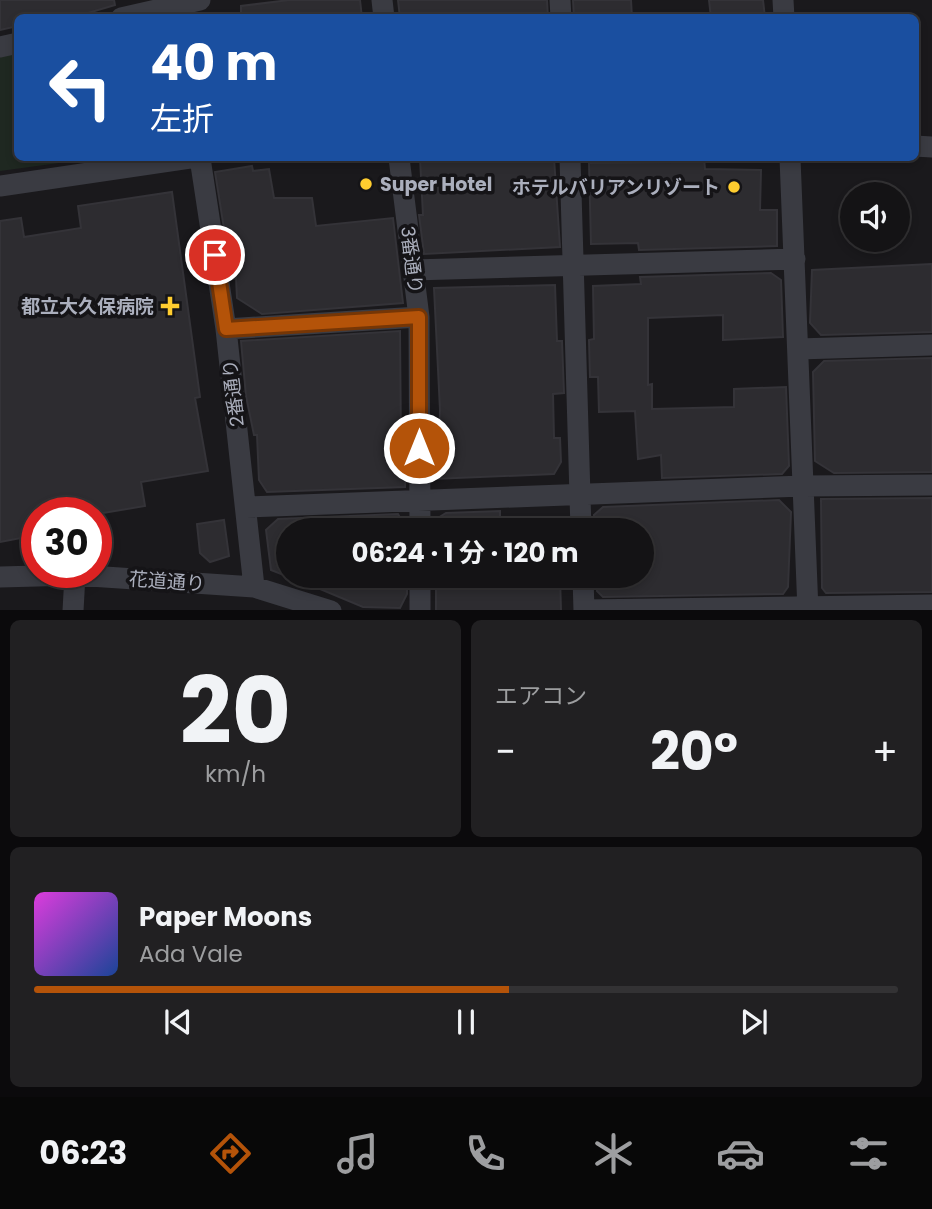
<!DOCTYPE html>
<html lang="ja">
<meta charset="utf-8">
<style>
body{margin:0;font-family:Poppins,"Noto Sans JP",sans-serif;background:#212022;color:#f1f3f6;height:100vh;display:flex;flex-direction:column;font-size:26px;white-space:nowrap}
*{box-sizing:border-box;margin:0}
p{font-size:23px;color:#9d9ea0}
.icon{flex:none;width:38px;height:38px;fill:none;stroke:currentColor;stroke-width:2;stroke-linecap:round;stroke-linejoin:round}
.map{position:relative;height:610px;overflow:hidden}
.drawer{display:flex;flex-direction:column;gap:10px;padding:10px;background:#0b0a0c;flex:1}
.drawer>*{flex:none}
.top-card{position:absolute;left:14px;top:14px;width:905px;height:147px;border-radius:10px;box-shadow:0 4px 10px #0003,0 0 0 2px #333234;background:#1a4fa0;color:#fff;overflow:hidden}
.controls{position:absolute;left:840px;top:182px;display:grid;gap:14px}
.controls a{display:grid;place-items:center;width:70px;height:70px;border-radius:50%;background:#141315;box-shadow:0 4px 10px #0003,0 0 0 2px #333234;font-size:35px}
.speed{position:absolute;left:21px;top:497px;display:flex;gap:14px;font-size:35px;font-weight:700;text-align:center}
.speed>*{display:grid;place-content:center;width:91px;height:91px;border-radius:50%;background:#141315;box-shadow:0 4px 10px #0003,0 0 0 2px #333234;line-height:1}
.speed .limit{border:10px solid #d22;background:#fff;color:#111}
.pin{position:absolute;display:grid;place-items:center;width:60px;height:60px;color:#fff;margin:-30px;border:4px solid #fff;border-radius:50%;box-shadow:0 2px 7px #0007}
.me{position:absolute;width:77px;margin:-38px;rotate:0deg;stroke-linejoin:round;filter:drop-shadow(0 0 5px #0008)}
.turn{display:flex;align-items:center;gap:24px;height:147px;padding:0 21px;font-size:32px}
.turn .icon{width:91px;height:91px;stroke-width:2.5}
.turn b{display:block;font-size:49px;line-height:60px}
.big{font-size:52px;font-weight:700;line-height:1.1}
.drawer .widget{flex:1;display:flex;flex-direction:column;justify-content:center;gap:10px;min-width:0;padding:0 24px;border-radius:10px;background:#212022}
.drawer .dial{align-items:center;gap:0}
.dial b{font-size:91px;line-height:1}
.song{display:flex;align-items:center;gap:21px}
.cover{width:84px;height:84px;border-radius:10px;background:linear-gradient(135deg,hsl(300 70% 55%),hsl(220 70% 35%))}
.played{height:7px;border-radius:4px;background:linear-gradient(90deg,#b45309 55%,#333234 55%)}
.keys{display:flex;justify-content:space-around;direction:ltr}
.heat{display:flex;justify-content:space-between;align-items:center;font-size:38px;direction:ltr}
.drawer .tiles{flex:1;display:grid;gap:10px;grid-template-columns:1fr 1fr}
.widget:last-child{grid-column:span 2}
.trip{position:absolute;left:276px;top:518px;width:378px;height:70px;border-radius:35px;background:#141315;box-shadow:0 4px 10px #0003,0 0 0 2px #333234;font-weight:700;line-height:70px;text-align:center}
.dock{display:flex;height:112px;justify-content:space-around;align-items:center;background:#080808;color:#9d9ea0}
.dock .icon{width:49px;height:49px}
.dock .on{color:#b45309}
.dock b{font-size:32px;color:#f1f3f6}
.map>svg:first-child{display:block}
</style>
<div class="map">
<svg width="932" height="611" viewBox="0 0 932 611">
<rect width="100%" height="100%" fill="#1a191c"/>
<path fill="#1f2821" d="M17,53l1,105h78l-96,13v-114z"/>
<path fill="#2d2c30" stroke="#343338" stroke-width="2" d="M0,0h114l1,5 -34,10v3h-63v8l-18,4z
M289,0h71l2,18h-121v-12z
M398,0h149l1,18h-148z
M573,0h58l1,18h-58z
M709,0h54l2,18h-54z
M420,158h134l6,89 -136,7 -5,-39h4z
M672,158h32l1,11 56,1 -1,40h17v36l-138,4 -1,-7 -47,1 -2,-81 83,-1z
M252,166l1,5 16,-2 5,29h38l4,28 77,-8 10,85 -141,11 -25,-16 -1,-20 -4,1 -17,-107z
M172,192l28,205 -5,1 13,73 -67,11 4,24 -42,7h-66v22l-37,7v-321l21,-3 3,19 57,-9 -3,-22z
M932,264v68l-111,3 -11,-12 2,-53z
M771,273l10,7 2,57 -60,3v-25l-75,3v67l4,-1v25l82,-2v-18l52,-2 3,79 -7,8 -120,4 -1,-23 -23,4 -3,-48 -36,1 -1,-35h-8l-1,-37 5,-1 -1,-53 48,-2 -1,-7z
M555,285l2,56h5l2,52 -11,1 1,44h6l1,24 -7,12 -121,5v-29h6l1,-40 -6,-122z
M400,331l1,115 6,5 -2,36 -138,5 -8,-12 -2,-45h-3l-8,-39 -5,-55z
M932,358v114l-98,1 -19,-12 -2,-89 11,-11z
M932,498v94l-106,1 -4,-5 -1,-89z
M779,500l12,12 -3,75 -5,7 -180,3 -6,-6 -1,-15h46v-46h-48v-15l9,-8z
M500,511v19h-67v-9l13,-8z
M398,514l9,16h-118v47l-18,-7 -5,-40 12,-11z
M224,520l5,36 -19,6 -10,-9 -3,-29z
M289,576h118v18l-7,14 -37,-1z
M436,576h124l1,35h-125z"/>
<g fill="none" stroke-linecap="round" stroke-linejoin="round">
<path stroke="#3a3b42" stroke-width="21" d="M382,0l2,18
M560,0l1,18
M783,0l1,18
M121,18l79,-18
M0,47l18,-4
M915,146l17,1
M200,158l26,171 28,258
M399,158l20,159 1,213
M570,158l11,372
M790,158l18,453
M0,186l190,-28
M413,270l382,-11
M226,329l193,-12
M798,349l134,-4
M246,507l557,-21 129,-1
M420,576v35
M583,576l1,35
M0,577l75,-2 179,12 77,24
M584,610l348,-5
M73,611l2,-36"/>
</g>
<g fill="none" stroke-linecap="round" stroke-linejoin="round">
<defs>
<path id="route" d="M215,255l11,74 193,-12v131"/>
</defs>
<use href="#route" stroke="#753606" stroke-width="18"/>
<use href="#route" stroke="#b45309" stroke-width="12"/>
</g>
<g fill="#ffcd2f" stroke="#151417" stroke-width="2.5">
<circle cx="366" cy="184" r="7"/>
<circle cx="734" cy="187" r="7"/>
<path d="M166.5 295.5h7v7h7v7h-7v7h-7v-7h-7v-7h7z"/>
</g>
<g text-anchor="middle" stroke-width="7" stroke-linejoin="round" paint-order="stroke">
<g font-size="19" font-weight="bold" fill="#abafbd" stroke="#151417" text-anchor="end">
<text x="380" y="191" text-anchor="start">Super Hotel</text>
<text x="720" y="194">ホテルバリアンリゾート</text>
<text x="154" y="313">都立大久保病院</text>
</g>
<g font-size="19" fill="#abafbd" stroke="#151417">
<text transform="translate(412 260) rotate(83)" y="7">3番通り</text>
<text transform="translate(233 393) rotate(-97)" y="7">2番通り</text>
<text transform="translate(167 581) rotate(4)" y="7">花道通り</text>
</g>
</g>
</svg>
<div class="controls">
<a><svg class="icon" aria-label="sound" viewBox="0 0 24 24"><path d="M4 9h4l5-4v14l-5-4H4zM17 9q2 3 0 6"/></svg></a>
</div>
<div class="speed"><div class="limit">30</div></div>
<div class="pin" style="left:215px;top:255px;background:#d93025"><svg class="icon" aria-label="arrive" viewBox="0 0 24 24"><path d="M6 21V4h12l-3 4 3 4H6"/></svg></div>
<svg class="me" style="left:419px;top:448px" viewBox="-20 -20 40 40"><circle r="17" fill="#b45309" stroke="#fff" stroke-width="3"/><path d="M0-11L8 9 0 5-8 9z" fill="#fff"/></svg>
<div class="trip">06:24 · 1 分 · 120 m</div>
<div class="top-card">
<div class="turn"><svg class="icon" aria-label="left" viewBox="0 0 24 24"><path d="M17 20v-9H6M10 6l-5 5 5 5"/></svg><div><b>40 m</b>左折</div></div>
</div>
</div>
<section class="drawer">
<div class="tiles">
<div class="widget dial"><b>20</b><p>km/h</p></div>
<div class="widget"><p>エアコン</p>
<div class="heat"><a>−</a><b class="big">20°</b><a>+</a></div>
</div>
<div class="widget">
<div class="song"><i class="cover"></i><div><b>Paper Moons</b><p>Ada Vale</p></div></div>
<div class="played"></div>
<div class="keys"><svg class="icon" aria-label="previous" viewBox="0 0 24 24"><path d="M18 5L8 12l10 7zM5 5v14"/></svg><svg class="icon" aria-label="pause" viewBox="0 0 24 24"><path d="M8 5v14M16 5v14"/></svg><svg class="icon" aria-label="next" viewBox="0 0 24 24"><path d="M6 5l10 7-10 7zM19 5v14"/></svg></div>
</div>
</div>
</section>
<nav class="dock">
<b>06:23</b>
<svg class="icon on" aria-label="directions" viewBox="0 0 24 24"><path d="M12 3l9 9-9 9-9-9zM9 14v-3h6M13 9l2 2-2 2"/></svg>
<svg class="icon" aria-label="music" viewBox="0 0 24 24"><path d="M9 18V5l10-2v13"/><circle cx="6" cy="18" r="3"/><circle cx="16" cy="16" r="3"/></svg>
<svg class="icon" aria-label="phone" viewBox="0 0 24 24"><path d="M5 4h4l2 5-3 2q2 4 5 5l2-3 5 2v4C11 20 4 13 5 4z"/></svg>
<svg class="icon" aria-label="climate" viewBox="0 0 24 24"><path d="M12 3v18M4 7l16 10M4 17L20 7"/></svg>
<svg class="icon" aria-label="car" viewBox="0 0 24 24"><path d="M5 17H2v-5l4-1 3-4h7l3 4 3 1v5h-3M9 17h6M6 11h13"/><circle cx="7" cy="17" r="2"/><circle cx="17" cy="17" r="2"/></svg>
<svg class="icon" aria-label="filters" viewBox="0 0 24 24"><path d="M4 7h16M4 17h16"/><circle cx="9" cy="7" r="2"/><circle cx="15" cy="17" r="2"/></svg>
</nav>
